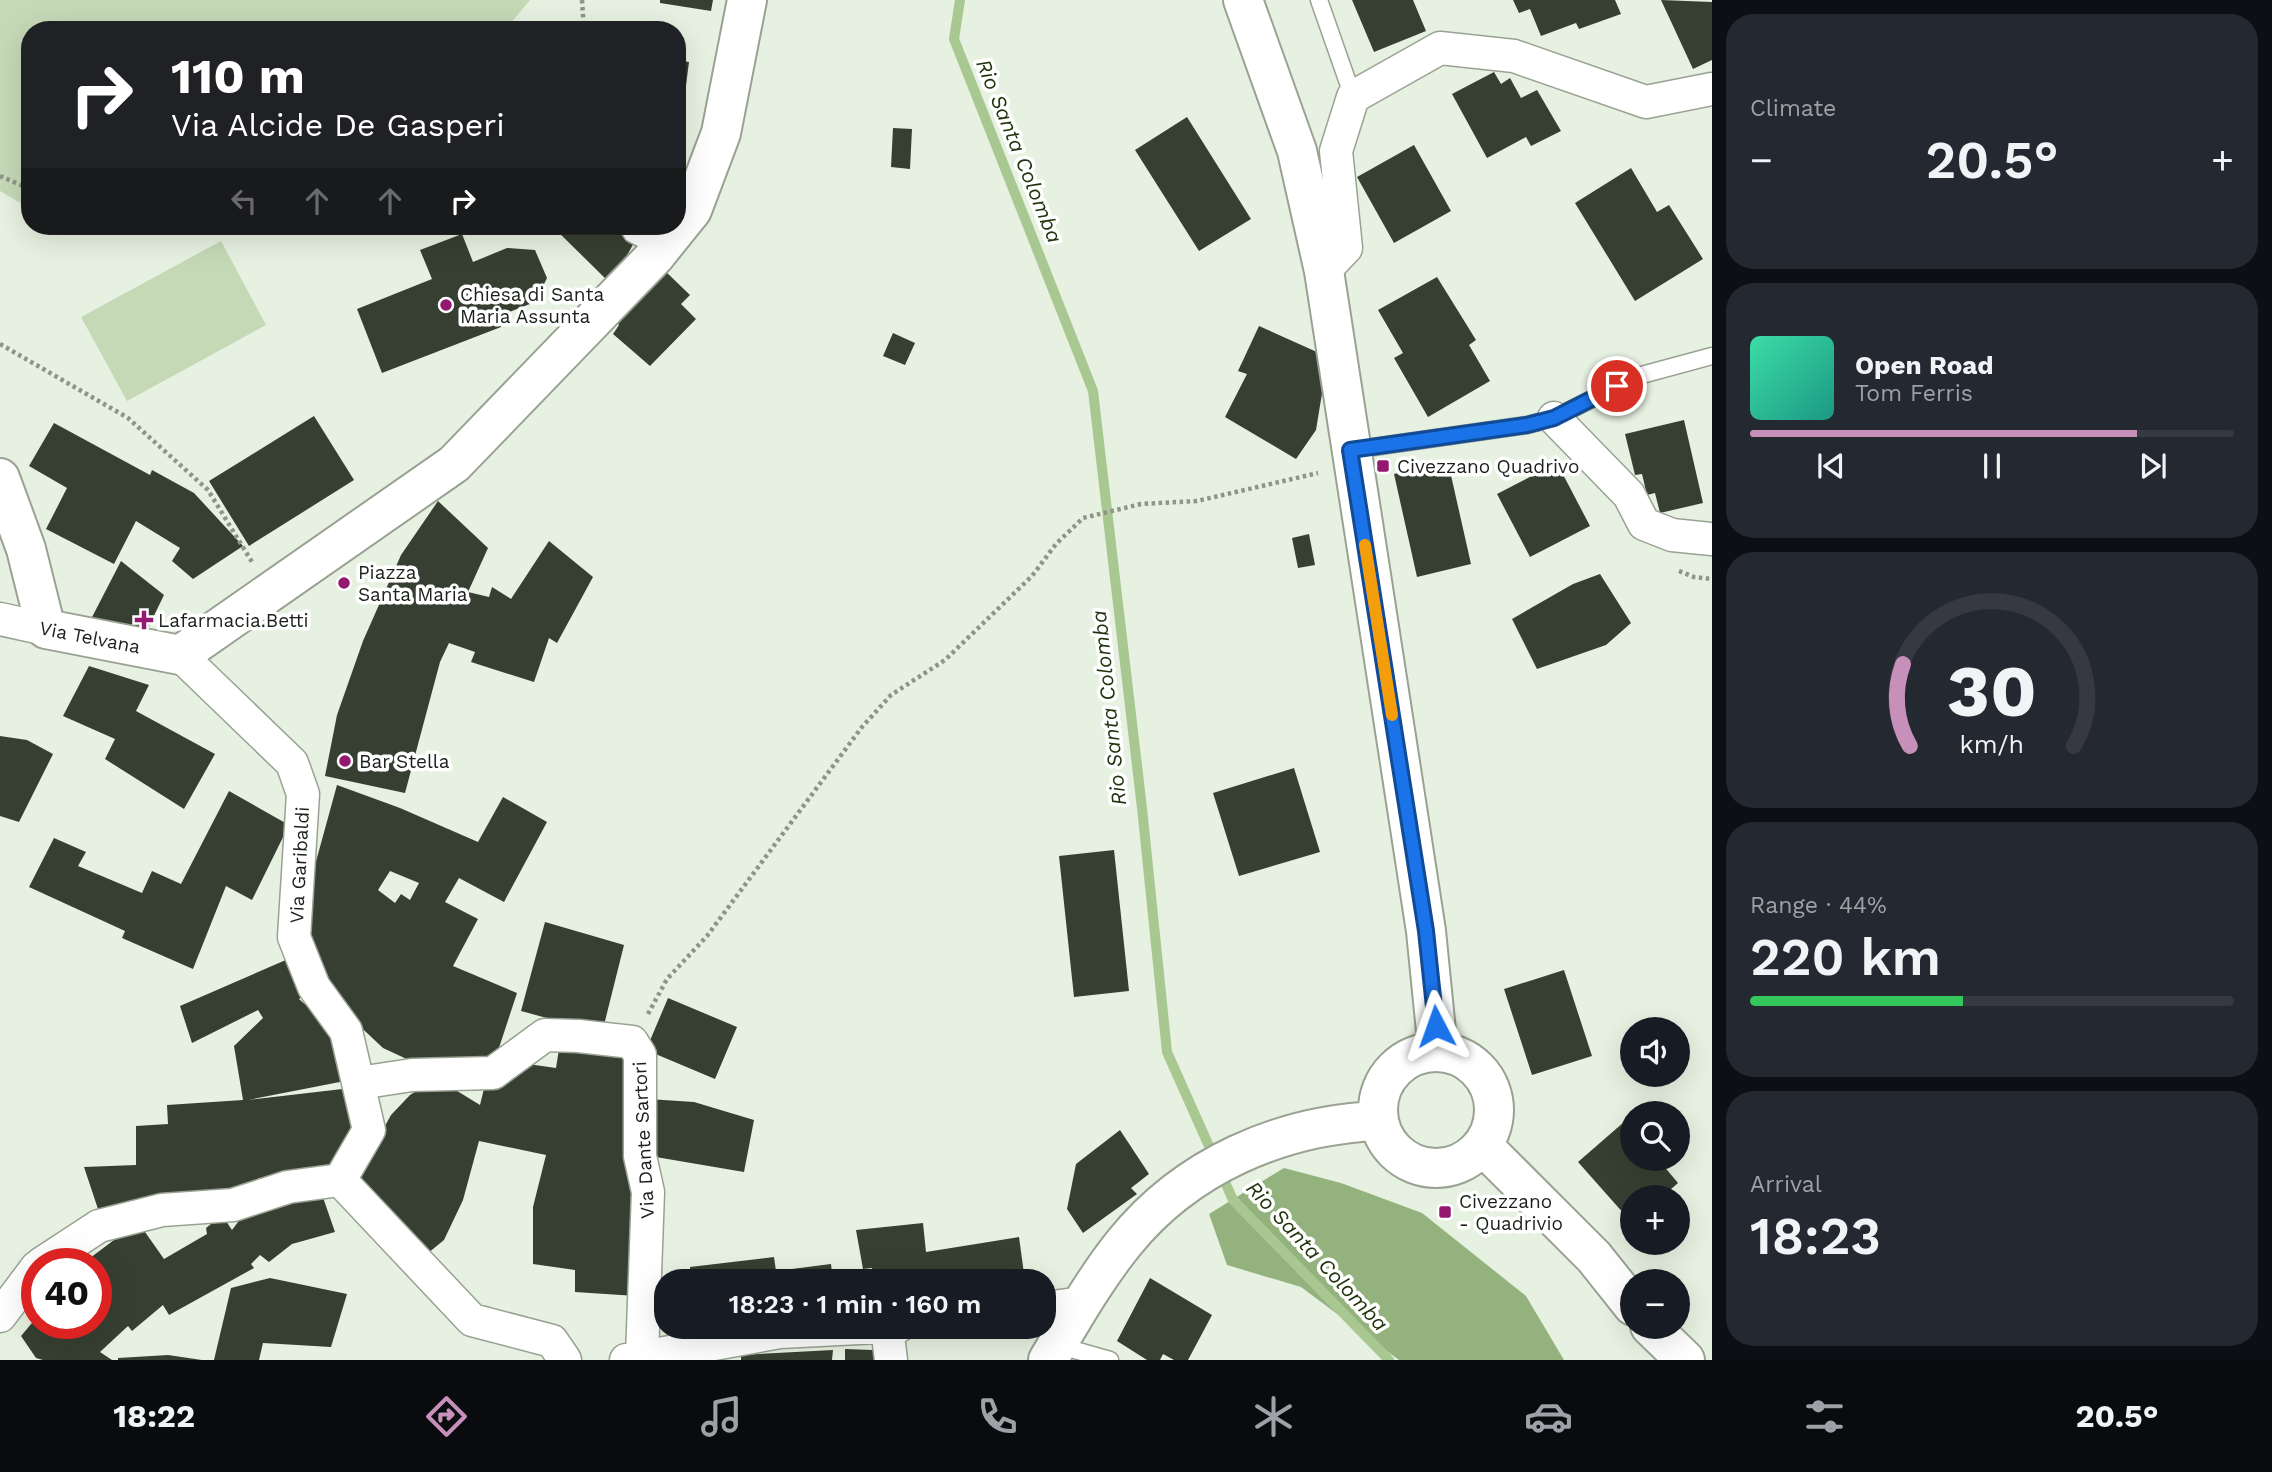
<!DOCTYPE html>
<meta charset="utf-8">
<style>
body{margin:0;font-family:"Work Sans",sans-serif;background:#242831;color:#f1f3f6;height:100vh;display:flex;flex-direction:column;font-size:26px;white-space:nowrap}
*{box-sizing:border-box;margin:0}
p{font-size:23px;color:#9ea1a6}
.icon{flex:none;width:38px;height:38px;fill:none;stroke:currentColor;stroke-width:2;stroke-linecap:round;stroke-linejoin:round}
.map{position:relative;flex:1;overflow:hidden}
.drawer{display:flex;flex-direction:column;gap:14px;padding:14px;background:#0d0f14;width:560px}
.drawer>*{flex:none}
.banner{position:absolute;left:21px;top:21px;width:665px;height:214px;border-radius:28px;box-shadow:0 7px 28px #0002;background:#202124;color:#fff;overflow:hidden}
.buttons{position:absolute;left:1620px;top:1017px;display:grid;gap:14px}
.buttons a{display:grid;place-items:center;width:70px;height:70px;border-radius:50%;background:#171b24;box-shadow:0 7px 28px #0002;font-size:35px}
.speed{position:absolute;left:21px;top:1248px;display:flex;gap:14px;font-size:35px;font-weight:700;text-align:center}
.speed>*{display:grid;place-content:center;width:91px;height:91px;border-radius:50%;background:#171b24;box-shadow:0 7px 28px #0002;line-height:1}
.speed .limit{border:10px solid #d22;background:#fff;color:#111}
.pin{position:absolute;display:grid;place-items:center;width:60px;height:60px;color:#fff;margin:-30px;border:4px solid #fff;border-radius:50%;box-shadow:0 2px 7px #0007}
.me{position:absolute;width:77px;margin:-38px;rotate:356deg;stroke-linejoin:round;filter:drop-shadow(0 0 5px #0008)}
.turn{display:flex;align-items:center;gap:24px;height:147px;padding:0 35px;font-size:32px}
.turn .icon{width:91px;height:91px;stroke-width:2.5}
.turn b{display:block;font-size:49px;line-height:60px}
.lanes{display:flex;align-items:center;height:66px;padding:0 35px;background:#0003;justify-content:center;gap:35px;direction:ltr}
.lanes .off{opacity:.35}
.big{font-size:52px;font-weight:600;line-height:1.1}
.drawer .widget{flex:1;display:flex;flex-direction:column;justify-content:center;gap:10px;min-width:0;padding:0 24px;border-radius:28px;background:#242831}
.drawer .dial{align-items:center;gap:0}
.dial svg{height:182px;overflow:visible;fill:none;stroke:#363941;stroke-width:7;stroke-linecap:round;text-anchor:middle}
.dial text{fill:#f1f3f6;stroke:none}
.song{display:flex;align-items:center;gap:21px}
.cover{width:84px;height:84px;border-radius:10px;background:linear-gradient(135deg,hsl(160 70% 55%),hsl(170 70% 35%))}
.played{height:7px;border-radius:4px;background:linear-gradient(90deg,#c790bb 80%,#363941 80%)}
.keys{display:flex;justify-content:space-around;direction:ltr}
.heat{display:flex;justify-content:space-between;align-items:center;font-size:38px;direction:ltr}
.charge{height:10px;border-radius:5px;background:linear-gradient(90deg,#34c759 44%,#363941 0)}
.trip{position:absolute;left:654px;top:1269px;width:402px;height:70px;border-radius:28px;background:#171b24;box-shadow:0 7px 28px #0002;font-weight:600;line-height:70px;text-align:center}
.menu{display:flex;height:112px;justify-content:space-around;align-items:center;background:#090b0e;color:#9ea1a6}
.menu .icon{width:49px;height:49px}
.menu .current{color:#c790bb}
.menu b{font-size:32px;color:#f1f3f6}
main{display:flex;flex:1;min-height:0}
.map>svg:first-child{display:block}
</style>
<main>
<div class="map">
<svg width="1712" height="1360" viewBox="0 0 1712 1360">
<rect width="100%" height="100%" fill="#e7f1e1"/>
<path fill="#c5d9b7" d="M0,0h530l-25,30h-475v172l-8,2 -22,-13z
M221,241l45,84 -139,76 -46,-84z"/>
<path fill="#94b27d" d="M1284,1168l57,15 81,30 104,83 38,64h-165l-98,-73 -74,-22 -18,-51z"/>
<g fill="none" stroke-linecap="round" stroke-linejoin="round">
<path stroke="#a8c791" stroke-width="10" d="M960,0l-6,39 139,352 49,417 25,244 66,148 156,160"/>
</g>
<path fill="#373f32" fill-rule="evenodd" d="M660,0h53l-2,11 -51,-8z
M1352,0h61l13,31 -52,21z
M1513,0h102l6,14 -42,15 -3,-6 -35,13 -11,-27 -11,4z
M1661,0l51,2v58l-19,9z
M677,60l12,2 -7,55 -5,-1z
M1494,72l7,12 9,-6 11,20 16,-8 24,41 -30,15 -5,-9 -39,21 -35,-64z
M1187,117l64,102 -52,32 -64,-101z
M893,128l19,1 -2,40 -19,-2z
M1414,145l37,66 -57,32 -37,-66z
M1631,168l26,44 12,-7 34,54 -68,42 -60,-98z
M552,226h69l14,15 -24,43z
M462,234l11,28 34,-14 28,2 12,28 -12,24 -39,15 5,10 -119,46 -25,-64 75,-30 -12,-29z
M663,269l27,26 -9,9 15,15 -46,47 -37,-32 6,-9 -5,-7z
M1437,277l39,63 -7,5 21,36 -62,36 -34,-59 9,-5 -25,-43z
M1259,326l69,31 -12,73 -20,29 -71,-42 22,-43 -9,-3z
M893,333l22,10 -10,22 -22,-9z
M314,416l40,64 -105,66 -40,-65z
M1684,420l19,83 -43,10 -5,-20 -8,2 -5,-21 -7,1 -10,-41z
M54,423l96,52 2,-5 42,23 49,53 -50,33 -21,-18 8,-13 -44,-27 -22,43 -68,-35 21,-41 -38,-22z
M1448,462l23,102 -54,13 -23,-103z
M1557,463l33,63 -60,31 -33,-63z
M438,501l50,47 -20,44 21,5 3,-10 19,12 38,-58 44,36 -36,66 -8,-5 -15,44 -63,-20 4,-10 -26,-9 -9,19 -35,131 -80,-17 12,-61 26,-74 38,-86z
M1309,534l6,31 -17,3 -6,-30z
M121,561l43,34 -16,33 -10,4 -48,-11z
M1600,574l31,49 -25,22 -69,24 -25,-50 61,-35z
M89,666l60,19 -13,26 79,43 -31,55 -79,-50 10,-20 -52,-23z
M0,736l27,4 26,14 -34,68 -19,-6z
M1294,768l26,84 -81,24 -26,-83z
M337,785l63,23 78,34 25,-45 44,25 -43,80 -45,-24 -14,24 33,17 -25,47 64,27 -24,73 -67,2 -43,-20 -50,-47 -30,-62 9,-63zM390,871l29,12 -9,17 -9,-6 -6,9 -17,-13z
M229,791l60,34 -37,75 -26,-14 -33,83 -71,-31 3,-7 -96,-44 25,-49 32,14 -8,14 64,27 10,-22 29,13z
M1114,850l15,141 -55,6 -15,-141z
M545,922l79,23 -22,88 -81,-22z
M295,956l14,34 -10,9 40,35 11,46 -102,20 103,-12 9,47 -15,26 -30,15 -57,2 2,13 -159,27 -17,-51 52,-2v-39l32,-2 -1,-19 76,-5 -9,-54 29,-28 -5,-8 -66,33 -12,-37z
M1564,970l28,86 -60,19 -28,-86z
M668,998l69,29 -22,52 -69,-29z
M560,1043l69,8 7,245 -61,-4v-22l-42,-6v-57l13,-52 -67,-14 -16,59 -19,40 -22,18 -72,-85 30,-38 11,-20 19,-20 26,-17 44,27 8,-33 33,-9 35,5z
M648,1099l46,3 60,18 -10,52 -100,-17z
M1624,1122l9,9v27h24l21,25 -16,14h-29v27l-55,-62z
M1120,1130l29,44 -18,14 6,6 -54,39 -16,-24 9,-45z
M319,1186l16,46 -43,12 -23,18 -9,-7 -9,9 3,4 -85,47 -6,-10 -31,26 -4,-5 -28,26 12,8h-69l-7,-2 -15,-22 16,-19v6h59v-59h-14l56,-42 26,37 43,-25 -1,-6 16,-13 10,15 21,-28z
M923,1223l3,29 93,-15 6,44h-152l-1,-13 -9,1 -7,-39z
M774,1257l2,14 55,-7 2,17h-142l-1,-14z
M270,1278l77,16 -16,53 -68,-4 -4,17h-45l17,-72z
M1150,1278l62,37 -24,45h-14l-11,-6 -3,6h-13l-30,-19z
M845,1349l28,1 2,10h-30z
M833,1350l-1,10h-91v-5z
M168,1355l34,5h-84v-2z"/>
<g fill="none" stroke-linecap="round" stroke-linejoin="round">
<defs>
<path id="lane" d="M1319,0l34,97
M627,226l5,8 29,15
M1352,450l175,-25 27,-7 84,-42 74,-20
M1057,1345l53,15"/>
<path id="street" d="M1324,271l22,-23 -10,-97 17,-54 87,-49 74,8 132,46 66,-13
M1554,418l75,77 15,29 28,11 40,4
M0,619l46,10
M180,655l112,108 11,31 -9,143 20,50 32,44 23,99 -29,50
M359,1083l53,-8 81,-2 52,-38 33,1 54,6 8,13v101l8,36 -6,164
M340,1180l132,140 80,21 13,19
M41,1264l58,-38 63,-16 71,-5 55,-18 52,-7
M1045,1308l37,-5
M0,1316l37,-49
M887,1328l4,32
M626,1360l154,-28 119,-6"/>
<path id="secondary" d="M1243,0l54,151 27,120 102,660 12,120
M0,478l26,71 20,80 134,26 274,-191 201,-208 37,-46 29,-77 26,-133
M1378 1110a58 58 0 1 1 116 0a58 58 0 1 1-116 0Z
M1483,1146l111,111 39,49
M1650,1326l35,34
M1048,1360c24,-40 47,-81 76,-117 62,-77 156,-118 254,-122"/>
</defs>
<use href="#lane" stroke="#99a292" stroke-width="19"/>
<use href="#street" stroke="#99a292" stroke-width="35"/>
<use href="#secondary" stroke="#99a292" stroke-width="42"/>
<path stroke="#8d9489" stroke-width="4.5" stroke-dasharray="3.5 3.5" stroke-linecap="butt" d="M582,0l2,30
M0,176l30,13
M0,344l128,74 80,72 44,72
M1679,571l15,6 18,2
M648,1014l19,-35 40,-43 155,-209 29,-32 54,-35 87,-84 24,-32 27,-26 58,-14 56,-3 121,-28"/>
<use href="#lane" stroke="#fff" stroke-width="16"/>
<use href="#street" stroke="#fff" stroke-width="32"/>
<use href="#secondary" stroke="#fff" stroke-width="38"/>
</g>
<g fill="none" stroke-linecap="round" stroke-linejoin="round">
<defs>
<path id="route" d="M1436,1026l-10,-95 -76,-481 177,-25 27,-7 63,-32"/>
</defs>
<use href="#route" stroke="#114b97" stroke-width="18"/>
<use href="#route" stroke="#1a73e8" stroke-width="12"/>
<path stroke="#f59e0b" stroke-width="12" d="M1365,545l27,170"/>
</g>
<g fill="#941772" stroke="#fff" stroke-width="2.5">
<circle cx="446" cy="305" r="7"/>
<rect x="1376" y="459" width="14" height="14" rx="3.5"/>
<circle cx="344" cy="583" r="7"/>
<path d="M140.5 609.5h7v7h7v7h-7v7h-7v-7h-7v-7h7z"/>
<circle cx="345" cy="761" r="7"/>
<rect x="1438" y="1205" width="14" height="14" rx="3.5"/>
</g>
<g text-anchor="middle" stroke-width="7" stroke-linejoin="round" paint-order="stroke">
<g font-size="19" fill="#1c201a" stroke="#fff" text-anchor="start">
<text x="460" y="301">Chiesa di Santa<tspan x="460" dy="22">Maria Assunta</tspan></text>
<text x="1397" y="473">Civezzano Quadrivo</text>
<text x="358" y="579">Piazza<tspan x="358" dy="22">Santa Maria</tspan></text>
<text x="158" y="627">Lafarmacia.Betti</text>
<text x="359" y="768">Bar Stella</text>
<text x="1459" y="1208">Civezzano<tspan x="1459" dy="22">- Quadrivio</tspan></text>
</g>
<g font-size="19" fill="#1c201a" stroke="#fff">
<text transform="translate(90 637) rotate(11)" y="7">Via Telvana</text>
<text transform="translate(299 865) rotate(-87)" y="7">Via Garibaldi</text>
<text transform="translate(643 1140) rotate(-93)" y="7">Via Dante Sartori</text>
</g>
<g font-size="21" font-style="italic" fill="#21350e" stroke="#fff">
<text transform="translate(1019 151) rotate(68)" y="7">Rio Santa Colomba</text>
<text transform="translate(1109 708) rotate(-96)" y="7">Rio Santa Colomba</text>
<text transform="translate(1317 1256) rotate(47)" y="7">Rio Santa Colomba</text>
</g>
</g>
</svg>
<div class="buttons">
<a><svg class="icon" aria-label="sound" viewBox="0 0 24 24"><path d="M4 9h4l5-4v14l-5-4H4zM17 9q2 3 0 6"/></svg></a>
<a><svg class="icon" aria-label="search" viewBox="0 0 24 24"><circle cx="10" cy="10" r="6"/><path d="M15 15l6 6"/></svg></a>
<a>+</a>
<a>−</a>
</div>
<div class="speed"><div class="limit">40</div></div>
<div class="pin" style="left:1617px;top:386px;background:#d93025"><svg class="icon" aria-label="arrive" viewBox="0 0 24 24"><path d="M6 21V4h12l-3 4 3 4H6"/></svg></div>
<svg class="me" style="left:1436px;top:1026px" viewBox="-20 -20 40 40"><path d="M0-17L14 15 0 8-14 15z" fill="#1a73e8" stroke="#fff" stroke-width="4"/></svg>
<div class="trip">18:23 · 1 min · 160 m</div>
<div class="banner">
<div class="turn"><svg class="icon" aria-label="right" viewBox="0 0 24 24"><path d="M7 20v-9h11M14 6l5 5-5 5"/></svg><div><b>110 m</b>Via Alcide De Gasperi</div></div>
<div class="lanes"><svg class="icon off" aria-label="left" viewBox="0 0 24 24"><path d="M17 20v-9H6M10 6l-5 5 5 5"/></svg><svg class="icon off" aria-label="ahead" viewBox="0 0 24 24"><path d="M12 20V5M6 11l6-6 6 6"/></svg><svg class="icon off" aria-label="ahead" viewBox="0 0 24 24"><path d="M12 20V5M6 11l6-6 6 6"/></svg><svg class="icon" aria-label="right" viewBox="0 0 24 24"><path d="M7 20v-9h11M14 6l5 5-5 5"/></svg></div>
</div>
</div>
<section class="drawer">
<div class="widget"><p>Climate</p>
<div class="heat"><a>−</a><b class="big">20.5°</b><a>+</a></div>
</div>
<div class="widget">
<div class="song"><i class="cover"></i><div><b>Open Road</b><p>Tom Ferris</p></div></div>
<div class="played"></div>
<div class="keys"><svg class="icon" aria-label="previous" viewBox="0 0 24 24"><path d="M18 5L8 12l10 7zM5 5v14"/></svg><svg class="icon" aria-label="pause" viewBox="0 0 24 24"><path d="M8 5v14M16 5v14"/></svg><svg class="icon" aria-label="next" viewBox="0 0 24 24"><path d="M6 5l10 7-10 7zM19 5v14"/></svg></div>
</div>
<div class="widget dial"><svg viewBox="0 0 100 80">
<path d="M14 69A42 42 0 1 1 86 69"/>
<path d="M14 69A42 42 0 0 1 11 33" stroke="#c790bb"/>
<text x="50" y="56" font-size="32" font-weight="700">30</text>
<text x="50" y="72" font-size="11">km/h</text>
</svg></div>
<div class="widget"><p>Range · 44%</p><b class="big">220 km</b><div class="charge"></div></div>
<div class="widget"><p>Arrival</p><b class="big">18:23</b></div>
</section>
</main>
<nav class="menu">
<b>18:22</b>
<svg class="icon current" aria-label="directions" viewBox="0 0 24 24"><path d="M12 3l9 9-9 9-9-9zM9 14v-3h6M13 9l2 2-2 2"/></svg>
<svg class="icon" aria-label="music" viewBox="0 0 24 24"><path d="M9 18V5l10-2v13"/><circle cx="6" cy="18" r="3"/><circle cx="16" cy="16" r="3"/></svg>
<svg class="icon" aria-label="phone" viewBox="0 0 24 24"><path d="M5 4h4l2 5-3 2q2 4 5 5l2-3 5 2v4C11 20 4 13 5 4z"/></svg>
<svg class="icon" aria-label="climate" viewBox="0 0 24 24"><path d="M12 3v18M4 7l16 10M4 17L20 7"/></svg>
<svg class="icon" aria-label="car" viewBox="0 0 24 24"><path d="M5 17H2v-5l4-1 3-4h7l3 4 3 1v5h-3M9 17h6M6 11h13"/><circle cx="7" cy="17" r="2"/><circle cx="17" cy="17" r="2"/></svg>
<svg class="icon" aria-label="filters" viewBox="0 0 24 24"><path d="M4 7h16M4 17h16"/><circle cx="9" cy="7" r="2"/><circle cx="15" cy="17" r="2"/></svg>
<b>20.5°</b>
</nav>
